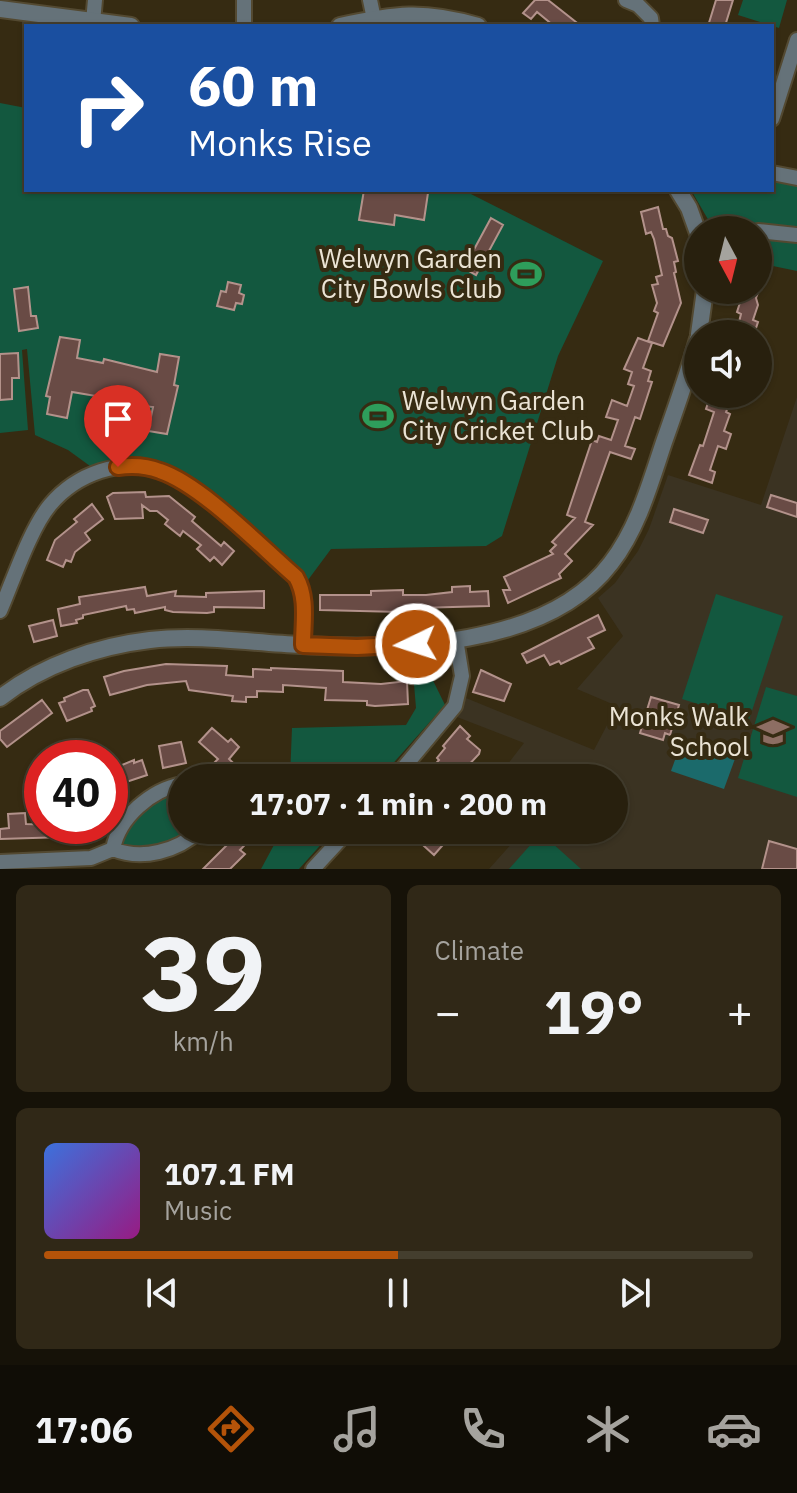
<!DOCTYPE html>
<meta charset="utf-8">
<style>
body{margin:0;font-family:"IBM Plex Sans",sans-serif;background:#302817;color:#f1f3f6;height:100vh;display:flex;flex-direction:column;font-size:30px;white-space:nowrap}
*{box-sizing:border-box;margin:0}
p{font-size:26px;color:#a5a39e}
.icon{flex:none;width:44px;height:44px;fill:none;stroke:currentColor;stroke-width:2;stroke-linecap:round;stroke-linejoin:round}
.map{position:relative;height:869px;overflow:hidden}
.panel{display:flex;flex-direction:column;gap:16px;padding:16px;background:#161208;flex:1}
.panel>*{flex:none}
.banner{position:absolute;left:24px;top:24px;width:750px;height:168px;border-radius:0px;box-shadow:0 2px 6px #0004,0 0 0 2px #443e2e;background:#1a4fa0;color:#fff;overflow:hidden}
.needle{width:52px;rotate:173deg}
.controls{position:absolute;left:684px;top:216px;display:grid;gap:16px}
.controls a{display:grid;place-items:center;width:88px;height:88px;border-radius:50%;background:#28200e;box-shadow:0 2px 6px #0004,0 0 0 2px #443e2e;font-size:40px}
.speed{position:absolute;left:24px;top:740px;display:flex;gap:16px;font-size:40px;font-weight:700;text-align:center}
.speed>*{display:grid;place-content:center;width:104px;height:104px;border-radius:50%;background:#28200e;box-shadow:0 2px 6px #0004,0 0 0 2px #443e2e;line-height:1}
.speed .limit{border:12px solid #d22;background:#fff;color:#111}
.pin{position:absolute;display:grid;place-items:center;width:68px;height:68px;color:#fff;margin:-82px -34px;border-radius:50% 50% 50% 0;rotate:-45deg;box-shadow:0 0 8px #0007}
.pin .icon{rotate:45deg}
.me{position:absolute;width:88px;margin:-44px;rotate:266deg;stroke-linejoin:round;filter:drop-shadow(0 0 6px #0008)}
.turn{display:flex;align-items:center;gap:28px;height:168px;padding:0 32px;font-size:36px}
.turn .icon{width:104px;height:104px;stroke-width:2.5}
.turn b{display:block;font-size:56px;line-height:68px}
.big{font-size:60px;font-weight:700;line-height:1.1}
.panel .widget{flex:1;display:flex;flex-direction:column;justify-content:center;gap:12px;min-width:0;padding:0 28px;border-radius:12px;background:#302817}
.panel .dial{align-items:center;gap:0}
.dial b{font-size:104px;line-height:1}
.song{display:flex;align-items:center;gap:24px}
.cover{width:96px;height:96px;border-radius:12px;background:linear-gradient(135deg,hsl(220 70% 55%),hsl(310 70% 35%))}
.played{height:8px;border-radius:4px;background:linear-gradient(90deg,#b45309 50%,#443e2e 50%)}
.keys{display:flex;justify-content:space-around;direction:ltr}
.heat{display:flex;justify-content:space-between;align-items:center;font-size:44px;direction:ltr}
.panel .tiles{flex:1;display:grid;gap:16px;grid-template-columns:1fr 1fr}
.widget:last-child{grid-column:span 2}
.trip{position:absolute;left:168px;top:764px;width:460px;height:80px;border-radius:40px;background:#28200e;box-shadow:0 2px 6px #0004,0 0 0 2px #443e2e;font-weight:700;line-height:80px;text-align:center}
.tabs{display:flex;height:128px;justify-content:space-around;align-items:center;background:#100d06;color:#a5a39e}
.tabs .icon{width:56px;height:56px}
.tabs .current{color:#b45309}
.tabs b{font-size:36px;color:#f1f3f6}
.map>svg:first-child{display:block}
</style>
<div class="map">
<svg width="797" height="869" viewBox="0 0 797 869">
<rect width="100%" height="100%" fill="#362b12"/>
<path fill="#3b3322" d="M797,397v472h-308l33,-37 -2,-2h94v-52h-117l27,-35 -67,-26 9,-19 128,52 23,-44 -40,-17 46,-53 -25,-38 17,-15 23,-32 11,-22 19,-54 93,30z"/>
<path fill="#13583f" d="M743,0h44l-8,28 -41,-13z
M0,103l26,5v82h437l140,71 -45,95 -56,180 -16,10 -155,3 -23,31c-41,-35 -111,-112 -163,-118 -17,-2 -38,3 -55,4l-22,-16 -33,-15 -8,-86 -5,1 6,80 -28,3z
M772,180l25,5v46l-44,-5 -21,4 -19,-2 -22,-38h81z
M758,238l39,4v29l-39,-8z
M716,594l67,22 -34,104 -67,-21z
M422,658l23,47 -65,73h-90l2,-50 114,-3 10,-17 -4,-48z
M766,687l31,9v101l-59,-19z
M182,787v43h12c-24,14 -45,20 -73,17l-1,-6 23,-33z
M282,830h52l-35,39h-38z
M541,833l40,36h-72z"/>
<path fill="#1b6a6b" d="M683,738l53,18 -12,33 -53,-18z"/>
<path fill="#694b45" stroke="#b3928b" stroke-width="2" d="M535,0h13l33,26h-27l-17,-14 -6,7 -8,-6z
M716,0h17l-8,26h-17z
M364,190h54l10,3 -4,27 -29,-5 -1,10 -35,-5z
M658,207l5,22h3l2,7 4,2 6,23 -4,1 2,10 -2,1 7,30 -18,43 -15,-5 10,-28 -4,-2 3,-8 -5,-18 6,-1 -2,-7 6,-2 -8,-36 -3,-7 -5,2 -5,-22z
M491,218l12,7 -27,50 -12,-7z
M228,282l13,3 -2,8 5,2 -2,9 -6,-1 -2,7 -17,-4 4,-15 5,1z
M28,287l3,29h5l2,12 -19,3 -5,-42z
M744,290h15l-3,8 2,7 -5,15 5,2 -4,12h-18l5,-20 -4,-2z
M60,337l20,3 -3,18 26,5 1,-4 53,13 3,-18 19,3 -5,28 4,1 -11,48 -19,-3 5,-24 -51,-6v-4l-30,-5 -5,26 -20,-4 3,-17 -4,-1z
M638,338l14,5 -9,25 8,3 -3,10 4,1 -12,37 -5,-2 -10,29 10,3 -4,10 -21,-7 -25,70 8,3 -28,29 7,7 -13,13 2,4 -53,25 -5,-13h7l-6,-13 49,-23 -3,-3 6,-6 -4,-3 23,-24 -8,-3 25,-75 5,2 2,-6 12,4 7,-20 -12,-3 6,-17 15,6 7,-20 -6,-2 4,-12 -8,-3z
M18,353l1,25h-7v21l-12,1v-46z
M711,394h18l-4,12 3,1 -2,5 4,2 -6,17 7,3 -5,15 -8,-3 -8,24 5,2 -3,11 -23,-8 11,-30 3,1 11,-34 -8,-3z
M145,492l1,5 23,-1 26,21 -3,4 29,25 3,-4 10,9 -12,14 -8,-8 -4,4 -13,-12 4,-4 -18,-14 -3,5 -15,-12 3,-4 -11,-9h-7l-8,-6 1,13 -28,1 -8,-22 6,-4z
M771,495l26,8v14l-30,-10z
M92,504l11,15 -18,14 5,7 -15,12 -4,10 -5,-2 -3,7 -16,-7 8,-20 22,-18 -3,-3z
M674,509l34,11 -5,13 -33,-11z
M470,586v6l18,-1 1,15 -73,2 -18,2 1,2 -79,-2v-15h51v-4l32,-1v5h23l26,-3v-5z
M145,587l2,9 29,-5 -1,5 31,1v-4l58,-2v17l-50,-1v5l-7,1 -34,-1 -8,-2v-3l-30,6 -1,-4 -7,1 -1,-4 -43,9v3l-7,2 1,3 -16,3 -3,-17 22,-5 -1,-7z
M598,615l7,15 -17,8 6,10 -33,16 -2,-3 -9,4 -6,-10 -17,8 -5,-9z
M53,620l4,16 -23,6 -5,-16z
M166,664l61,2 -1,9 27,2v-8l18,1v-2l72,3v11l38,2 26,-3 1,23 -33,2 -8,-1v-4l-42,-1 1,-12 -43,-3v7l-26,-1v6h-11v5l-14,-1 1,-5 -44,-6 -3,-9 -39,4 -37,10 -6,-18 20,-6z
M481,670l30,14 -7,17 -31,-9z
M83,690h5l7,16 -4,2 1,3 -25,10 -8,-18 6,-2 -1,-3z
M651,697l28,8 -9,30 -5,-2 -2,7 -23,-7z
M42,700l10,13 -45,34 -7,-8v-8z
M460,726l10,10 -3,3 13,11 -1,4 -17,18 -8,-7 -12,13h-19l16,-18 -2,-2 8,-10 -2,-2z
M212,728l16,14 3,-3 8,8 -10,12 20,19h-23l-13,-14 5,-5 -19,-17z
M181,742l5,21 -23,5 -4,-22z
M134,760v3l8,-3 5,15 -24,8 2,5 -15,6v-24z
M25,813l1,11 59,2 -20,11 -65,2v-10l9,-1 -1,-14z
M232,830h27l-19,20 5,4 -15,15h-27l28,-28 -3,-3z
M420,830h36l-22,25 -20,-18z
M769,841l28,8v20h-35z"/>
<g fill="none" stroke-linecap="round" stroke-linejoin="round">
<defs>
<path id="minor" d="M370,0l4,19
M626,0l12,5 13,13 1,8
M93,22l2,-22
M244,26v-26
M772,119l25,-79
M772,173l25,5
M758,231l39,4
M0,611c13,-30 30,-82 50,-106 26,-31 71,-48 111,-34 41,15 100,76 135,106 12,21 7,45 7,68
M395,778l60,-72 7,-30 -6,-37
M113,849c6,-32 38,-59 69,-65
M0,862l91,-4 22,-9c29,12 65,2 87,-19
M313,869l36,-39"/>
<path id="tertiary" d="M0,9l131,17
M340,26c55,-12 83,-16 138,0
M678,190l11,18 9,25
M699,334l6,-44
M0,698c42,-33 98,-52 150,-58 50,-6 102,3 151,5 97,5 246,3 310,-82 27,-35 39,-79 53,-121 12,-34 24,-68 34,-103"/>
</defs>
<use href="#minor" stroke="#534931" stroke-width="18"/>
<use href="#tertiary" stroke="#534931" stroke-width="20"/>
<use href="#minor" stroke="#657279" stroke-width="14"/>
<use href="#tertiary" stroke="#657279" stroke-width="16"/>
</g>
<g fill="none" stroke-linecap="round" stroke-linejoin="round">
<defs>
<path id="route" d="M118,467c14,-2 29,-1 42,4 42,14 101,76 136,106 12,21 7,45 7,68l54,2 59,-3"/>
</defs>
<use href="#route" stroke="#753606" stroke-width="20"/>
<use href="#route" stroke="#b45309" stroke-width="14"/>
</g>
<defs>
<symbol id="stadium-bare" viewBox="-9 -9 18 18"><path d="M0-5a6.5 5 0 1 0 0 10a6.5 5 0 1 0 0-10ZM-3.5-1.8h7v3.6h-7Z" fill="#2e9e5b" stroke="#362b12" stroke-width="2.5" paint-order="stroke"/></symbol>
<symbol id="school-bare" viewBox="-9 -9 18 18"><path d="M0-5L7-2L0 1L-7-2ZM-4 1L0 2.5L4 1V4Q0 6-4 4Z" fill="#8d6e63" stroke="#362b12" stroke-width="2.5" paint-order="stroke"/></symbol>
</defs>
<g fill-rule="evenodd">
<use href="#stadium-bare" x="504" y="252" width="44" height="44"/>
<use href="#stadium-bare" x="356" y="394" width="44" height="44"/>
<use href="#school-bare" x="751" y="710" width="44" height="44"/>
</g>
<g text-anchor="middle" stroke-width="8" stroke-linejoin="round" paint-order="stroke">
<g font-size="26" fill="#ebe4d5" stroke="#362b12" text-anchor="end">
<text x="502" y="268">Welwyn Garden<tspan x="502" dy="30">City Bowls Club</tspan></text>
<text x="402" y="410" text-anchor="start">Welwyn Garden<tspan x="402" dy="30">City Cricket Club</tspan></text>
<text x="749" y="726">Monks Walk<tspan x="749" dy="30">School</tspan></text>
</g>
</g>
</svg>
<div class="controls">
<a><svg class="needle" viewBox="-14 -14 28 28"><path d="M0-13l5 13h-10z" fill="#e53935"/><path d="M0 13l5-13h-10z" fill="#a5a39e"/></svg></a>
<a><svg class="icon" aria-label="sound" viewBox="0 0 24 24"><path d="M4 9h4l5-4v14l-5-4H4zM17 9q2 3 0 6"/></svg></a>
</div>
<div class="speed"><div class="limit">40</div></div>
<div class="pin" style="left:118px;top:467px;background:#d93025"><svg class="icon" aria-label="arrive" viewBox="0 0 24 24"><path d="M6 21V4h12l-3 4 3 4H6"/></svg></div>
<svg class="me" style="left:416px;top:644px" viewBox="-20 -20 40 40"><circle r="17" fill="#b45309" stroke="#fff" stroke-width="3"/><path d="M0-11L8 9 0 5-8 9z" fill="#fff"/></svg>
<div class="trip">17:07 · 1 min · 200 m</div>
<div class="banner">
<div class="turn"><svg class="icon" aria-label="right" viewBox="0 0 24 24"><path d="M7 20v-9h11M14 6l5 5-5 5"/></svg><div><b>60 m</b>Monks Rise</div></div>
</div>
</div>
<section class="panel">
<div class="tiles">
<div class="widget dial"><b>39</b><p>km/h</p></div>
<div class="widget"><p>Climate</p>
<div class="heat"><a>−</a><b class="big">19°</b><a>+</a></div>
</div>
<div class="widget">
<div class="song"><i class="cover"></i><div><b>107.1 FM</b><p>Music</p></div></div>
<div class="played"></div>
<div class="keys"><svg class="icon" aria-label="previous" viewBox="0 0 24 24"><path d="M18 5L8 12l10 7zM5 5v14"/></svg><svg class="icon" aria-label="pause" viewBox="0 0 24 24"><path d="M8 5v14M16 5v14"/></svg><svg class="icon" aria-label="next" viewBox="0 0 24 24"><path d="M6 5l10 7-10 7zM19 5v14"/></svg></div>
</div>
</div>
</section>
<nav class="tabs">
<b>17:06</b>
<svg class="icon current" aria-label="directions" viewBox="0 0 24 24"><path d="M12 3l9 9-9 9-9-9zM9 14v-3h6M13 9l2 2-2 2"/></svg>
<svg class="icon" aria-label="music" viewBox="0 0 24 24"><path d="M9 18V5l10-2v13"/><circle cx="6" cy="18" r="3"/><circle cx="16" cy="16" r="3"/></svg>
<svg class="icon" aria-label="phone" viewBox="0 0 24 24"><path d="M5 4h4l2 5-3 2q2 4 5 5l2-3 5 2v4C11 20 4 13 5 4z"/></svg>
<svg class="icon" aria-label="climate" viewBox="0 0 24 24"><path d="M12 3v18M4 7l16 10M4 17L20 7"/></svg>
<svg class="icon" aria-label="car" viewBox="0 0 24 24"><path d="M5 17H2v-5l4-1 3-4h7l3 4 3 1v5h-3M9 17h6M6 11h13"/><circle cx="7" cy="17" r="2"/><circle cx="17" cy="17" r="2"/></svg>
</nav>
